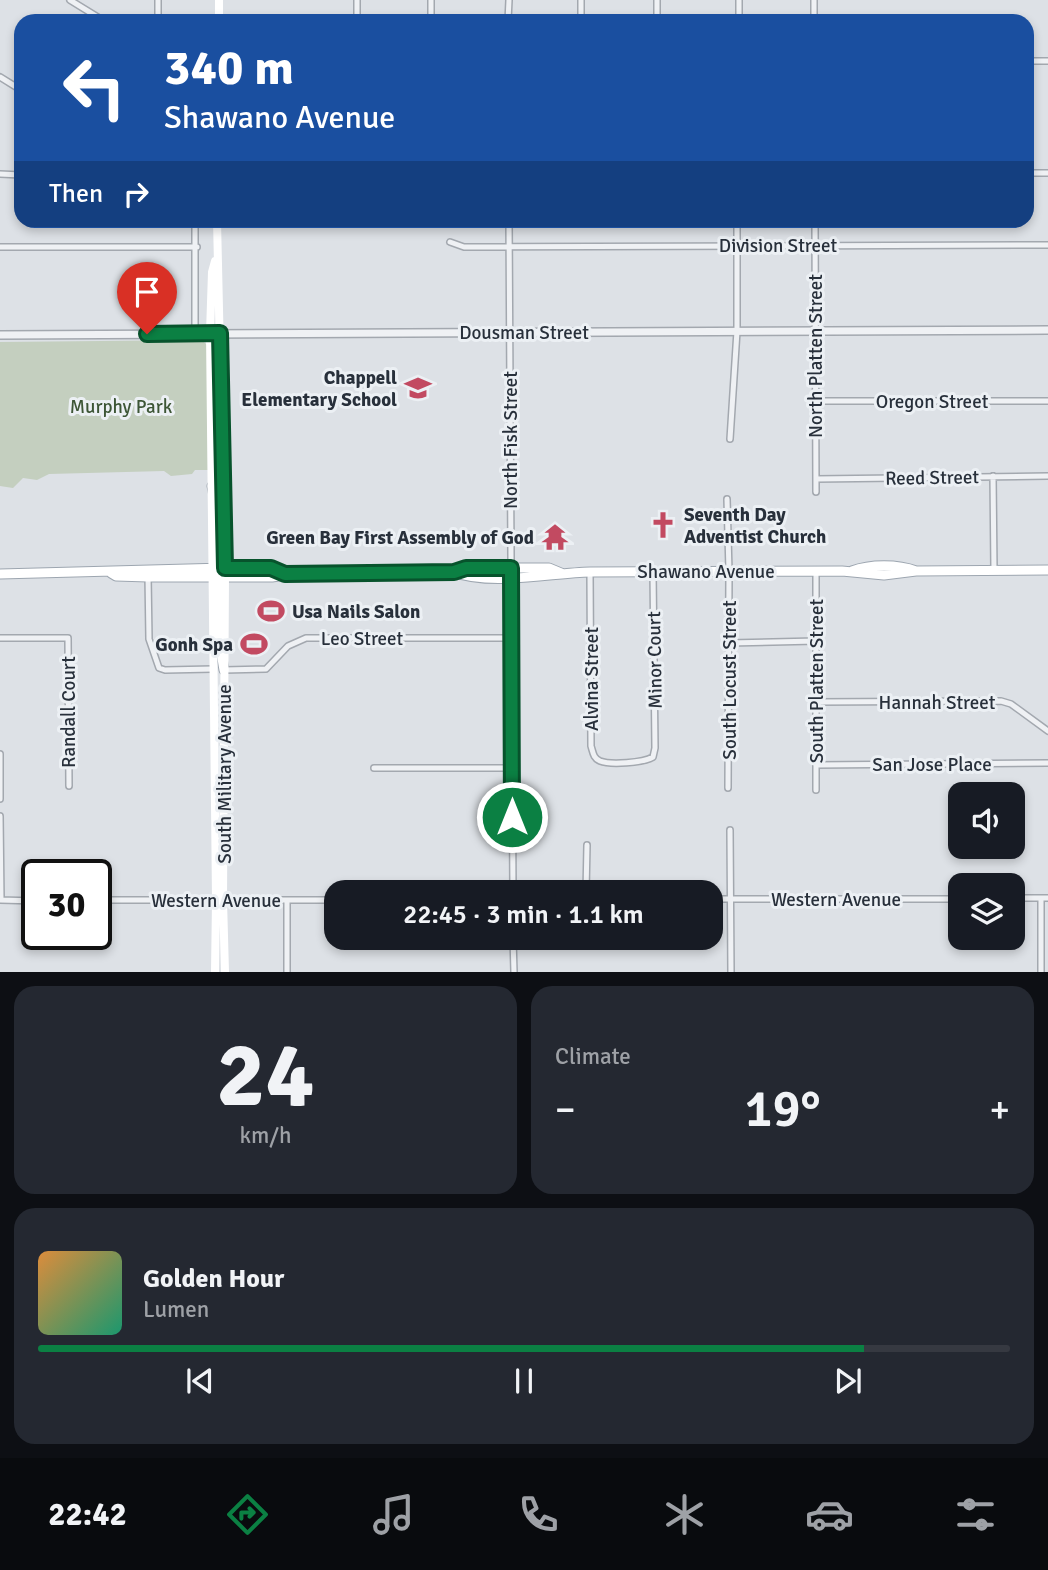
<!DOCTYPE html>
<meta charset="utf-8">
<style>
body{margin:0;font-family:Signika,sans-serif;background:#242831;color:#f1f3f6;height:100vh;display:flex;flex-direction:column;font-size:26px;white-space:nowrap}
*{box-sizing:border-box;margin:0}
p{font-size:23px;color:#9ea1a6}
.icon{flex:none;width:38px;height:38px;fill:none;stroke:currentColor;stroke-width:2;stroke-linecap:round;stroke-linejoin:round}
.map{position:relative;height:972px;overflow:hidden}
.details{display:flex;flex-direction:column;gap:14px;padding:14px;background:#0d0f14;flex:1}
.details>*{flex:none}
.top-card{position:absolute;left:14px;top:14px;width:1020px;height:214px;border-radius:21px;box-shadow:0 4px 10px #0003;background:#1a4fa0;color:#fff;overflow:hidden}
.controls{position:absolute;left:948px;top:782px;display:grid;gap:14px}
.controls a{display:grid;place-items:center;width:77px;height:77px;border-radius:14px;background:#171b24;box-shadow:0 4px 10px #0003;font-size:35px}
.speed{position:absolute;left:21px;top:859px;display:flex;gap:14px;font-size:35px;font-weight:700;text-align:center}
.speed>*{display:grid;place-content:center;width:91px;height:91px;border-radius:50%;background:#171b24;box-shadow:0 4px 10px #0003;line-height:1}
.speed .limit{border:4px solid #111;border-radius:10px;background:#fff;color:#111}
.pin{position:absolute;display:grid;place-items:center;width:60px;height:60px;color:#fff;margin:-72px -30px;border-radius:50% 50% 50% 0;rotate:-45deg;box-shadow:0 0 7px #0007}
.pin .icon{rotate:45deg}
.me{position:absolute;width:77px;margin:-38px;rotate:0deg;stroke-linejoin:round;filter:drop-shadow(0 0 5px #0008)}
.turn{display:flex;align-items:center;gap:24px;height:147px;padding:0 35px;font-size:32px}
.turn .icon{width:91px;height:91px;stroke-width:2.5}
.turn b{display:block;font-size:49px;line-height:60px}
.then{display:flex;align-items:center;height:66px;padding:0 35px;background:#0003;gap:14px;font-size:26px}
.big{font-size:52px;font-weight:600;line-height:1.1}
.details .tile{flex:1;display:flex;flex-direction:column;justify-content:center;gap:10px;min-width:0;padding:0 24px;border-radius:21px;background:#242831}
.details .dial{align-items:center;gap:0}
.dial b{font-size:91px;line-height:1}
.song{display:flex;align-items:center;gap:21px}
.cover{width:84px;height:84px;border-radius:10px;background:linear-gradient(135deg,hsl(30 70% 55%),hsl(160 70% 35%))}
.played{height:7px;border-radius:4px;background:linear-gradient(90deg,#0b8043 85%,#363941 85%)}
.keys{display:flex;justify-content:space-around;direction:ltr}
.heat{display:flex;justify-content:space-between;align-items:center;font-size:38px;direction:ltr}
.details .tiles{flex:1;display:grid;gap:14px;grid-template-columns:1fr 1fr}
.tile:last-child{grid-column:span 2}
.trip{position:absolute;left:324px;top:880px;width:399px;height:70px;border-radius:21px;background:#171b24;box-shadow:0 4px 10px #0003;font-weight:600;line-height:70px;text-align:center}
.tab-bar{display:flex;height:112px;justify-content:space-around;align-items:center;background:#090b0e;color:#9ea1a6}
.tab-bar .icon{width:49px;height:49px}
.tab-bar .active{color:#0b8043}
.tab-bar b{font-size:32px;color:#f1f3f6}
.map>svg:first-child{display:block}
</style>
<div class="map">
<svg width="1048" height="972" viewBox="0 0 1048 972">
<rect width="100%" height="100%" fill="#dde1e6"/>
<path fill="#c4cfbf" d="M228,14h44v7h-44z
M202,340l5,5 1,125h-13l-3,4 -21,2 -7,-5 -115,3 -12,6 -14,-2 -10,10 -13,-2v-144z"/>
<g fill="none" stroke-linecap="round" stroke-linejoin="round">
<defs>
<path id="minor" d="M70,0l34,21
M158,0v21
M357,0v21
M431,0v21
M581,0v21
M657,0v21
M508,21l1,-21
M739,21v-21
M814,21v-21
M1027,61h21
M0,77l21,13
M1027,173h21
M0,174l21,1
M509,220l4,672
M815,220l1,272
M450,242l14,5 584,-2
M0,247h197
M195,333v-113
M816,401h232
M730,439l7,-108v-111
M993,476l1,94
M816,479l232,-3
M727,499l2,72 -1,217
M590,572l1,174c2,6 2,12 9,15 10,4 43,2 53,-4l2,-9 -2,-176
M148,576l1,63 10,29 6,2 48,-1
M0,638h68l1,148
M729,643l87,-2
M224,670l42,-1 22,-23 18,-8h206
M816,702l185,-1 10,3 37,27
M0,754v45
M816,765l232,-2
M374,768h138
M816,790v-219
M0,816l1,84
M730,830l1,142
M586,892l1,-47
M1013,898h35
M1041,898v74
M710,899h251
M0,900l37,1
M96,900h240
M513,938l1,34
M287,972v-72"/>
<path id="tertiary" d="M0,335l1048,-5"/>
<path id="primary" d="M212,486l7,35v36l3,17
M852,571c18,-7 46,-7 64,0
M454,572c36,14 97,1 136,0l252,-1 42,4 32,-4 132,-1
M111,573l5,3 32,1h124c57,-10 123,-5 182,-5l12,-4h83l12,5
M0,574l225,-6h46l14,6
M216,574l2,12v49l6,35"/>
</defs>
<use href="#minor" stroke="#a3a8af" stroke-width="8"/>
<use href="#tertiary" stroke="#a3a8af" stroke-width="10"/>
<use href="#primary" stroke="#9da6b0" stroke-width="11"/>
<use href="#minor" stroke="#eff1f4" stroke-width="5"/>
<use href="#tertiary" stroke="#eff1f4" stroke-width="7"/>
<path stroke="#fff" stroke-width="8" d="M219,21v-21
M217,220l8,357 -2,323 2,72
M215,972l1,-72 -6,-567 2,-61 3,-11"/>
<use href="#primary" stroke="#fff" stroke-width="9"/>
</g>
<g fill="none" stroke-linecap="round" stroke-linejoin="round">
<defs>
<path id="route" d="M147,334l73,-1 5,235h46l14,6 169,-2 12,-4h45l1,249"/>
</defs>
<use href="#route" stroke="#07532c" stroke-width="18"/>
<use href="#route" stroke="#0b8043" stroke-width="12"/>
</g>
<defs>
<symbol id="school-bare" viewBox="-9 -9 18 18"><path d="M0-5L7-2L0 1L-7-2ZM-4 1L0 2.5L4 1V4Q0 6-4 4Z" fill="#c24a61" stroke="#ecf0f4" stroke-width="2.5" paint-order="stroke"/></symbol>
<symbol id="church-bare" viewBox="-9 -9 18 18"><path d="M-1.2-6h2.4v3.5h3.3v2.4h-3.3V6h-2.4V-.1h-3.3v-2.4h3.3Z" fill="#c24a61" stroke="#ecf0f4" stroke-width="2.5" paint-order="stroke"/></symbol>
<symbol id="temple-bare" viewBox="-9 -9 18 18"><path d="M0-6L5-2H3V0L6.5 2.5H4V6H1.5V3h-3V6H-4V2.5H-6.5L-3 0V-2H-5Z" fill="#c24a61" stroke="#ecf0f4" stroke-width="2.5" paint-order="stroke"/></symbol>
<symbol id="stadium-bare" viewBox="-9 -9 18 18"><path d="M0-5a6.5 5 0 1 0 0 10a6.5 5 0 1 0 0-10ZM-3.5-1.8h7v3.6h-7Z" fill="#c24a61" stroke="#ecf0f4" stroke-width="2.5" paint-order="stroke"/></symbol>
</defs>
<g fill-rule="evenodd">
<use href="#school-bare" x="399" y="369" width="38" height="38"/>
<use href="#church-bare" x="644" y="506" width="38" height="38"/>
<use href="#temple-bare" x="536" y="518" width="38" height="38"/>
<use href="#stadium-bare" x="252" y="592" width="38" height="38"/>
<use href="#stadium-bare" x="235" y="625" width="38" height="38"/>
</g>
<g text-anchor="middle" stroke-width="6" stroke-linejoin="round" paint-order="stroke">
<g font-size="19" fill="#28303b" stroke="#ecf0f4">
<text x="778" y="252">Division Street</text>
<text x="524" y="339">Dousman Street</text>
<text transform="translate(815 356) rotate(-90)" y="7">North Platten Street</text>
<text x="932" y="408">Oregon Street</text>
<text transform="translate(510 440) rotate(-90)" y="7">North Fisk Street</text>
<text transform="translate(932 477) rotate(-1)" y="7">Reed Street</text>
<text x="706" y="578">Shawano Avenue</text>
<text x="362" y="645">Leo Street</text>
<text transform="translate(654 660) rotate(-91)" y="7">Minor Court</text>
<text transform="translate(591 679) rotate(-90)" y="7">Alvina Street</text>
<text transform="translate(729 680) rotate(-90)" y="7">South Locust Street</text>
<text transform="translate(816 681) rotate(-90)" y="7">South Platten Street</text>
<text x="937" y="709">Hannah Street</text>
<text transform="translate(68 712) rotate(-90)" y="7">Randall Court</text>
<text x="932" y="771">San Jose Place</text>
<text transform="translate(224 774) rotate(-90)" y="7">South Military Avenue</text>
<text x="836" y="906">Western Avenue</text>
<text x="216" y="907">Western Avenue</text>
</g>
<g font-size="19" font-weight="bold" fill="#28303b" stroke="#ecf0f4" text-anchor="end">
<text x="397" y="384">Chappell<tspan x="397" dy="22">Elementary School</tspan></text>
<text x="684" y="521" text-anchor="start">Seventh Day<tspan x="684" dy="22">Adventist Church</tspan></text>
<text x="534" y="544">Green Bay First Assembly of God</text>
<text x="292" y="618" text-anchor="start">Usa Nails Salon</text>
<text x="233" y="651">Gonh Spa</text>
</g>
<g font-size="19" fill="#3d5636" stroke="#ecf0f4">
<text x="121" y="413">Murphy Park</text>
</g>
</g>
</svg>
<div class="controls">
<a><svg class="icon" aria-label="sound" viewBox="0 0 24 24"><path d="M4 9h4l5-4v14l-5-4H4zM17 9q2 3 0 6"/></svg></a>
<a><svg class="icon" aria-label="layers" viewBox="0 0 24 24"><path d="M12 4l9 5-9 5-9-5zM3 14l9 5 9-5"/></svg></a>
</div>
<div class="speed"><div class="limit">30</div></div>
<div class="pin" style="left:147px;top:334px;background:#d93025"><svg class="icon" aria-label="arrive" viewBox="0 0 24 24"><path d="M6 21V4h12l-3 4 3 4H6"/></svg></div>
<svg class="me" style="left:512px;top:817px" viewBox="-20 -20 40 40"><circle r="17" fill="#0b8043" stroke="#fff" stroke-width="3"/><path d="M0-11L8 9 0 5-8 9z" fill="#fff"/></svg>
<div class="trip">22:45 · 3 min · 1.1 km</div>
<div class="top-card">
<div class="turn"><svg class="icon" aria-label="left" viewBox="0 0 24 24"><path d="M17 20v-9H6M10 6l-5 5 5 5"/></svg><div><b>340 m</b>Shawano Avenue</div></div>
<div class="then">Then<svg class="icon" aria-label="right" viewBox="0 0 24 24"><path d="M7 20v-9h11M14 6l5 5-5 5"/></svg></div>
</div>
</div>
<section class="details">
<div class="tiles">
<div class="tile dial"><b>24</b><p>km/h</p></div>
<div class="tile"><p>Climate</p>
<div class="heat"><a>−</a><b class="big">19°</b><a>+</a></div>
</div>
<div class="tile">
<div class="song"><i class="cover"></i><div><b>Golden Hour</b><p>Lumen</p></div></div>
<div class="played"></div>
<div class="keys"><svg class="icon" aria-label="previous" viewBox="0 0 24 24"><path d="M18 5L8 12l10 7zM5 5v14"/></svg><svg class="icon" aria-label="pause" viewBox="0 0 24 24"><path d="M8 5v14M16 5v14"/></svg><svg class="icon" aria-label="next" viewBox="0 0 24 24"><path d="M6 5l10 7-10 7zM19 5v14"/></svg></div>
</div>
</div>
</section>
<nav class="tab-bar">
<b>22:42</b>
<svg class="icon active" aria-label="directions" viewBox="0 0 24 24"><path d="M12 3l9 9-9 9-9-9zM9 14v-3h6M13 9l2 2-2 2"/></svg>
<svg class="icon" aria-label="music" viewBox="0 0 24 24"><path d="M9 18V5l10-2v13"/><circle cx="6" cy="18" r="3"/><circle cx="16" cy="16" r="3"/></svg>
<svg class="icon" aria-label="phone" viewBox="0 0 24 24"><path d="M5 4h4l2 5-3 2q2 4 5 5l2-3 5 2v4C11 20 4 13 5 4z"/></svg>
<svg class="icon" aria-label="climate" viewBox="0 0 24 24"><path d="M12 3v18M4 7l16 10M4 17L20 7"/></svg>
<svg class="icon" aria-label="car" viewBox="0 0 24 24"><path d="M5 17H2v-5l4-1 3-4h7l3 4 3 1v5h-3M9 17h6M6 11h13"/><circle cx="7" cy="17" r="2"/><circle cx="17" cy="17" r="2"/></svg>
<svg class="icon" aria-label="filters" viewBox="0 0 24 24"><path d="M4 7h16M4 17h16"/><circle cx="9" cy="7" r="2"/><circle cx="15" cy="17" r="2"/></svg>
</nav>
